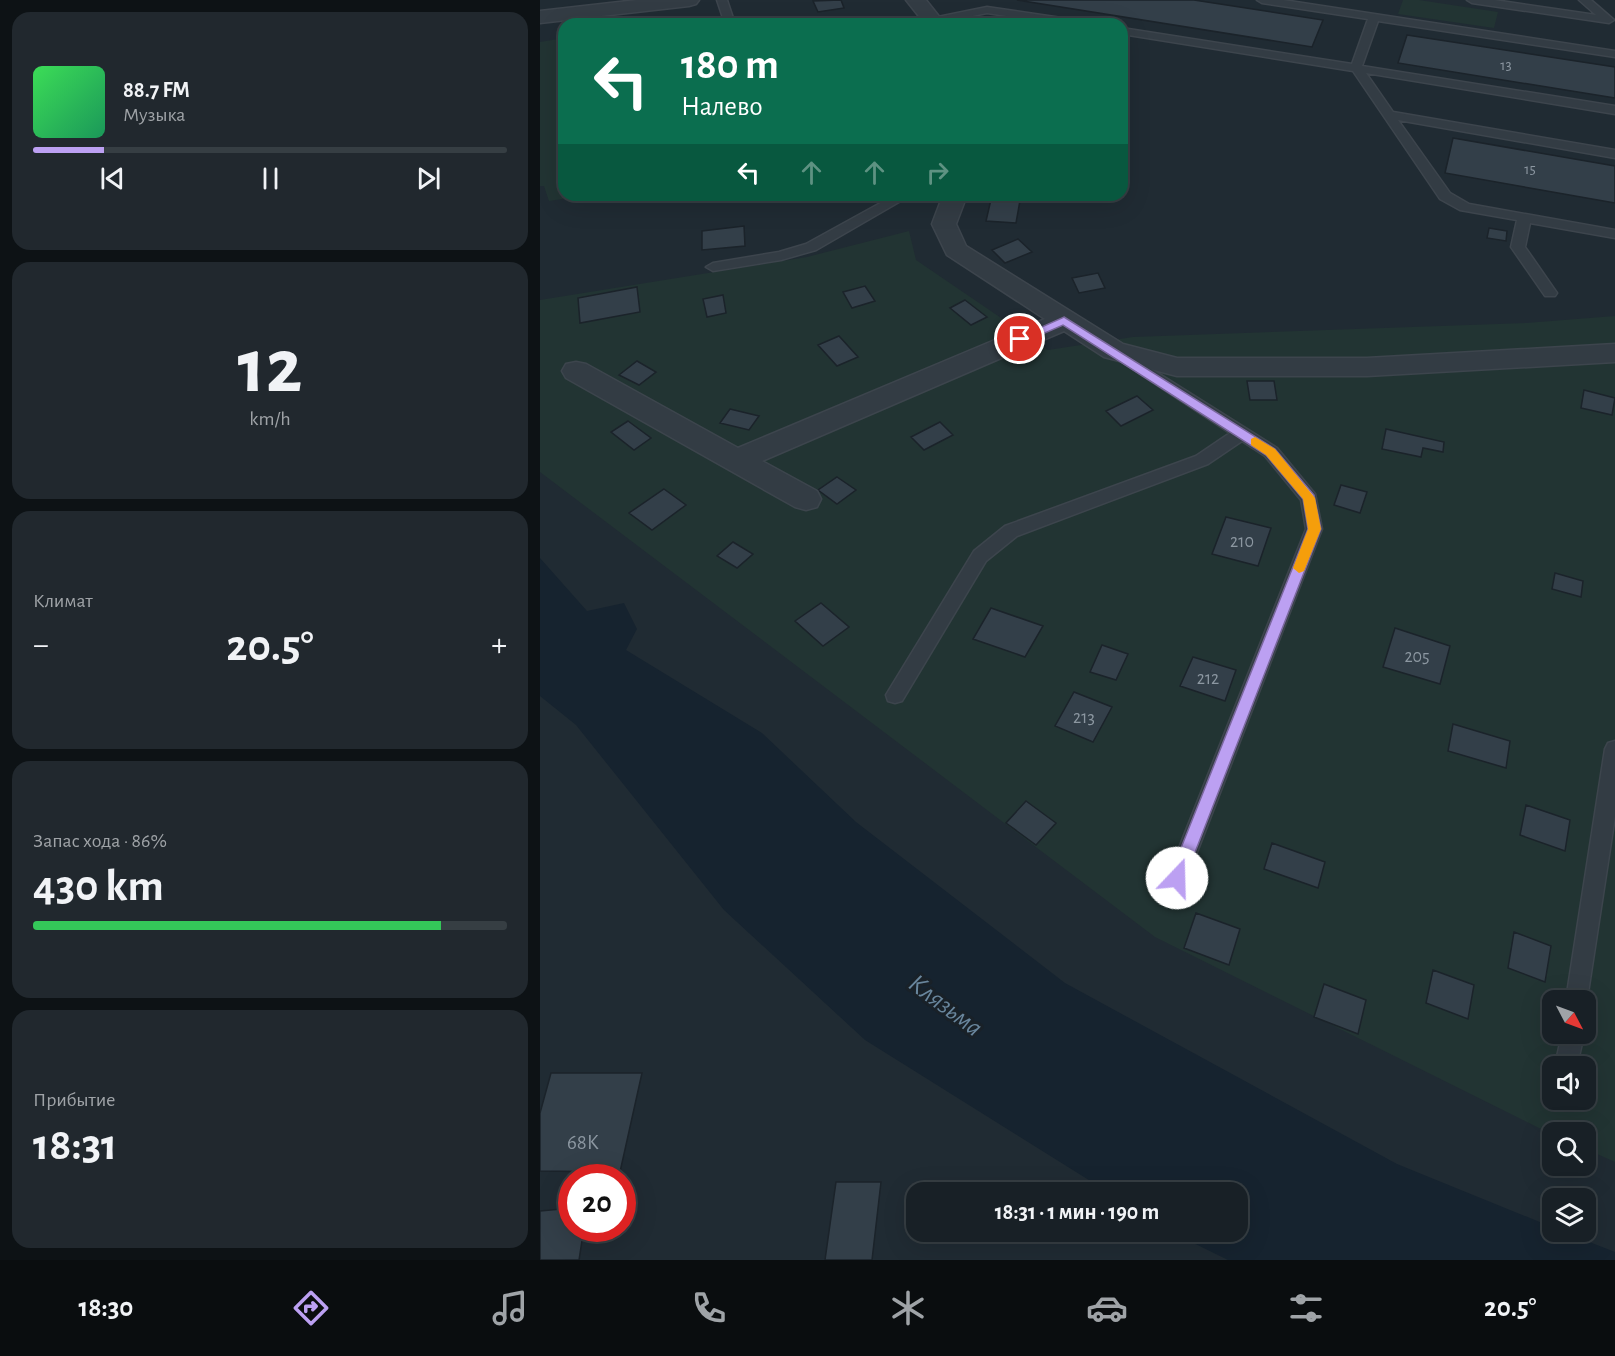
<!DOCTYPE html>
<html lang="ru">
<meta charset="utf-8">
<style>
body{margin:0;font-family:"Alegreya Sans",sans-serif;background:#21282e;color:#f1f3f6;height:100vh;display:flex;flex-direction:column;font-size:22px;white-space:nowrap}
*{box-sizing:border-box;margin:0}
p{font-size:20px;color:#9fa3a7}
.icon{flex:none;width:33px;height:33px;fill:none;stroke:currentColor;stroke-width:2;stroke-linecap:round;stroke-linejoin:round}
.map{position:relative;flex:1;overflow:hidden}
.sheet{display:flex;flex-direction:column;gap:12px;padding:12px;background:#0d1215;width:540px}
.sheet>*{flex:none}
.guide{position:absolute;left:18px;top:18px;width:570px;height:183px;border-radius:18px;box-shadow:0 6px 24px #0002,0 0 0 2px #363e43;background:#0b6e4f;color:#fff;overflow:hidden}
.needle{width:39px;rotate:131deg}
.controls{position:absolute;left:1002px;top:990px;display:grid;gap:12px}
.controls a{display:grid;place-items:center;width:54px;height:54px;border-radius:12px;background:#182026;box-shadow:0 6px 24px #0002,0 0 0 2px #363e43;font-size:30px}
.speed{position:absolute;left:18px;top:1164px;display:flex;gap:12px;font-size:30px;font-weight:700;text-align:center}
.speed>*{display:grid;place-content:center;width:78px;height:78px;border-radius:50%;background:#182026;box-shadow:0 6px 24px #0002,0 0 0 2px #363e43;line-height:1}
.speed .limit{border:9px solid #d22;background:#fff;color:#111}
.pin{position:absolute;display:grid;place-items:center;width:51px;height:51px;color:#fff;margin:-26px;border:3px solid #fff;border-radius:50%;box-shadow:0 2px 6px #0007}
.me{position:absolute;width:66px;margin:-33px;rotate:21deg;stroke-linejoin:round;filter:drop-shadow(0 0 4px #0008)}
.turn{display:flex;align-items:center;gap:21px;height:126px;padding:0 24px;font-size:27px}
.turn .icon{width:78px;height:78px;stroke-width:2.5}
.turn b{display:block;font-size:42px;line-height:51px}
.lanes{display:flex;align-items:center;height:57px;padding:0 24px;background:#0003;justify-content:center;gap:30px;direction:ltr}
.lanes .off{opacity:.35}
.big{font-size:45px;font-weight:700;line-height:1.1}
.sheet .widget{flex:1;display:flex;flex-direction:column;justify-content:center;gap:9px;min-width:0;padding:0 21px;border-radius:18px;background:#21282e}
.sheet .dial{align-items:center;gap:0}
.dial b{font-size:78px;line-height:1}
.song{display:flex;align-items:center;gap:18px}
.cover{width:72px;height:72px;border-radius:9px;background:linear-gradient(135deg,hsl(130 70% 55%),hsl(150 70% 35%))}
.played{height:6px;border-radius:3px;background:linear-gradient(90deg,#bca0f2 15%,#363e43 15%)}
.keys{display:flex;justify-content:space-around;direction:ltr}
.heat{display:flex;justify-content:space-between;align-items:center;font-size:33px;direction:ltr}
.charge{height:9px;border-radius:4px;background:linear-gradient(90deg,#34c759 86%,#363e43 0)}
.trip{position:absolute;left:366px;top:1182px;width:342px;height:60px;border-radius:18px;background:#182026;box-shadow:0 6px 24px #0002,0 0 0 2px #363e43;font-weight:700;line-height:60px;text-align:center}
.dock{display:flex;height:96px;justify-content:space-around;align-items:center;background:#0a0d0f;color:#9fa3a7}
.dock .icon{width:42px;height:42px}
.dock .on{color:#bca0f2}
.dock b{font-size:27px;color:#f1f3f6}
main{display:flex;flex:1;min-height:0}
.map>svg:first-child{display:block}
</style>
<main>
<section class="sheet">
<div class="widget">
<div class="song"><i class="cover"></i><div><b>88.7 FM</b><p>Музыка</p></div></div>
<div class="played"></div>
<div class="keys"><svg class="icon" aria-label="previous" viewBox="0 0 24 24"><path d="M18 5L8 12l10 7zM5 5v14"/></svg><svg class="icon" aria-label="pause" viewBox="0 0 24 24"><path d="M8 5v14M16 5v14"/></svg><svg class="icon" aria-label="next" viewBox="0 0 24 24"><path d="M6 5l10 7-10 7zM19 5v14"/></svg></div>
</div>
<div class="widget dial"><b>12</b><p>km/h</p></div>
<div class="widget"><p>Климат</p>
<div class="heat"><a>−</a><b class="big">20.5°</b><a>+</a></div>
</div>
<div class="widget"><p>Запас хода · 86%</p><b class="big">430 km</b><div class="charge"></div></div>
<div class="widget"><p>Прибытие</p><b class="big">18:31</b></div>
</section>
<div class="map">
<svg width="1075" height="1260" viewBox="0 0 1075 1260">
<rect width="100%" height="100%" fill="#202b33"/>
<path fill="#223433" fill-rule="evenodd" d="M863,0h16l79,12 -4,16 -96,-14z
M24,38v157h24l-39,6 -5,-15h-4v-144z
M369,231l7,29 132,90 85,-13 393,-14 89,-7v846l-29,-13v-17h-34v3l-9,-5 -388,-193 -615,-465v-172l267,-43zM1012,1000h34v34h-34zM1012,1066h34v34h-34z"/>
<path fill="#16232f" d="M0,558l47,53 37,-8 13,26 -11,21 136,83 94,89 209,161 332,181 155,63v5h12l51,20v8h-387l-57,-28h67v-40h-130l-243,-152 -141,-130 -148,-185 -36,-29z"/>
<path fill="#333f49" stroke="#1b232a" stroke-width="1.5" d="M301,0l3,8 -26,4 -5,-11z
M477,0h177l129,20 -11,27z
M269,18v6h-45v-1z
M867,35l208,32v31l-217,-35z
M913,138l162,28v37l-170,-30z
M452,195h29l-5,28 -30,-2z
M204,226l1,20 -43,4v-19z
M949,228l18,3 -1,10 -19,-3z
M478,239l14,13 -27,11 -13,-13z
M558,273l7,15 -26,5 -7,-15z
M325,286l10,15 -23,7 -9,-16z
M97,287l3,25 -60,11 -2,-25z
M183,295l3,18 -19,4 -4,-18z
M425,300l22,17 -16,8 -21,-17z
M299,336l19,21 -21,9 -19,-21z
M97,361l19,11 -17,13 -20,-10z
M707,381h27l3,19h-27z
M1044,390l31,8 -3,17 -31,-7z
M597,396l16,14 -32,16 -15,-15z
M190,409l29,7 -10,14 -29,-7z
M88,421l23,17 -17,12 -23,-18z
M400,422l13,13 -29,15 -13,-13z
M846,429l58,13 -1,10 -20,-4 -2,9 -39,-8z
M297,477l19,13 -19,14 -19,-14z
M801,485l26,7 -7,21 -26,-8z
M124,489l22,16 -34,25 -23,-17z
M686,517l45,11 -13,38 -46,-12z
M193,542l20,12 -16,14 -20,-12z
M1015,573l28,8 -2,16 -29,-8z
M281,603l28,24 -26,19 -28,-25z
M451,608l52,18 -18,31 -52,-18z
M855,628l55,18 -10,38 -57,-17z
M562,645l26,9 -12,26 -26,-8z
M653,657l43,13 -11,31 -45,-15z
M534,692l38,15 -19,35 -38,-16z
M913,724l57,17 -4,27 -58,-17z
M486,801l30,22 -20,22 -30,-22z
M986,805l44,15 -5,31 -45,-16z
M732,843l53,19 -7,26 -54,-19z
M656,913l44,16 -11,36 -45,-17z
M974,932l37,14 -6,36 -37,-14z
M893,970l41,15 -6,34 -42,-16z
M784,984l42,16 -8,34 -44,-17z
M11,1073h91l-22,99 -80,-1v-58z
M296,1182h45l-9,78h-47z
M32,1208v20h12l-5,32h-39v-49z"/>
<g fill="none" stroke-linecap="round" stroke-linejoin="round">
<defs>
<path id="service" d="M177,0h10l8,24h-10z
M717,0h26l332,51v6l-237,-36 -16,45 253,40v8l-249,-41 27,39 222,38v8l-217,-38 52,73 19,11 146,26v8l-85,-15 -5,24 32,46 -2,3h-10l-34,-49 6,-27 -57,-10 -20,-11 -87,-128 -231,-37v-6l230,36 16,-45 -106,-16z
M927,0h27l102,15 -17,-15h12l23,20 -5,3 -137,-20z
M447,7l95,14 5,3h-27l-73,-11 -53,11 -6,-3 5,-3z
M355,195h16l-95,55 -35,10 -68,11 -7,-4 7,-4 66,-11 27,-8z
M578,348l159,100 38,46 7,35 -135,349 -3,7 -7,3 -7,-3 -3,-7 139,-349 -5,-29 -36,-44 -23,-15 -34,23 -191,72 -31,25 -84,140 -7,2 -7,-2 -2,-6 88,-144 31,-25 191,-70 34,-23 -117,-77 -2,-3z
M1075,741v75l-29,190v-6h-20l39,-251 3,-6z
M1022,1034h22l-7,32h-18l-3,-5z"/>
<path id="minor" d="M97,0h62l-3,4 -7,2 -149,17v-12z
M366,0h20l19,24h-20z
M403,195h24l-11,29 10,22 157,98 54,14h190l248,-14v18l-248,14h-190l-73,-19 -40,-26 -302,130 55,30 4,8 -4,8 -11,3 -11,-3 -229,-129 -4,-7 4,-7 10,-2 10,2 152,84 307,-129 -98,-64 -15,-31z"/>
</defs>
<use href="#service" stroke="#3d454d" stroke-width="3"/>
<use href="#minor" stroke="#3d454d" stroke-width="3"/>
<use href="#service" fill="#333c44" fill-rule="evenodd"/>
<use href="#minor" fill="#333c44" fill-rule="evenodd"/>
</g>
<path fill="#bca0f2" stroke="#7a689d" stroke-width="1.5" d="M524,317l211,132 39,46 7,34 -136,349 -2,5 -6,2 -6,-2 -2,-5 139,-349 -5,-30 -37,-44 -203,-130 -39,17h-7l-2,-3z"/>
<path fill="#f59e0b" d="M715,437l20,12 40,49 6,31 -17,42 -5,2 -6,-5 15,-39 -5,-30 -37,-44 -15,-10v-6z"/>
<g text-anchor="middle" stroke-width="6" stroke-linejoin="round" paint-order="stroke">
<g font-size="15" fill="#8c97a1">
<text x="966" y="70">13</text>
<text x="990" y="174">15</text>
</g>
<g font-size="18" fill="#8c97a1">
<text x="702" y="547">210</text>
<text x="877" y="662">205</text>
<text x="668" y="684">212</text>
<text x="544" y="723">213</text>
</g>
<g font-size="21" fill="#8c97a1">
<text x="43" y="1149">68К</text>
</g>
<g font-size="27" font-style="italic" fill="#69869d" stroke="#192128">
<text transform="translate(406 1005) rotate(37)" y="9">Клязьма</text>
</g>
</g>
</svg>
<div class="controls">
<a><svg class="needle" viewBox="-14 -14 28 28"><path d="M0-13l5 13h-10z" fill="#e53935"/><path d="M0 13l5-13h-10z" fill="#9fa3a7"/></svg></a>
<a><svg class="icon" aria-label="sound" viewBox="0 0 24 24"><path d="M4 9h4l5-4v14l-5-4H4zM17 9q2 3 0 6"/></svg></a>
<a><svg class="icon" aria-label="search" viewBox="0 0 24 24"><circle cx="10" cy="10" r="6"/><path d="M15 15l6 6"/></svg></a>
<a><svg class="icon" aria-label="layers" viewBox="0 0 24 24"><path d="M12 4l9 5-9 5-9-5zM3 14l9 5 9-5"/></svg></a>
</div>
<div class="speed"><div class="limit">20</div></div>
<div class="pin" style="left:480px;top:339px;background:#d93025"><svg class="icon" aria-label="arrive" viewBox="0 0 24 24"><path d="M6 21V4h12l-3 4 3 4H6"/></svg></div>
<svg class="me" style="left:637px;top:878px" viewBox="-20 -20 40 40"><circle r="19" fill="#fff"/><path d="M0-13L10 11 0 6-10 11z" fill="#bca0f2"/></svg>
<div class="trip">18:31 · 1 мин · 190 m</div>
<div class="guide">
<div class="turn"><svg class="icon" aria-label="left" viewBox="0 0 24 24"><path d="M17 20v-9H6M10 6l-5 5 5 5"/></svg><div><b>180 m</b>Налево</div></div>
<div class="lanes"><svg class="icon" aria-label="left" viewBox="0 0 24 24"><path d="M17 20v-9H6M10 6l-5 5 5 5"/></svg><svg class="icon off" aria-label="ahead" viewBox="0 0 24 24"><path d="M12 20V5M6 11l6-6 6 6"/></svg><svg class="icon off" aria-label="ahead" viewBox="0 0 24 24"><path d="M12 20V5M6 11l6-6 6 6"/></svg><svg class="icon off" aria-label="right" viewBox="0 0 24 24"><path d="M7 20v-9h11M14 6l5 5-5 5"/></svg></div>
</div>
</div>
</main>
<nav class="dock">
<b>18:30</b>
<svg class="icon on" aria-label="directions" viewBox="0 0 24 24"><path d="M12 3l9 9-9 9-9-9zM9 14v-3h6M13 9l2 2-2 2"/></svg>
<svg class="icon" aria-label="music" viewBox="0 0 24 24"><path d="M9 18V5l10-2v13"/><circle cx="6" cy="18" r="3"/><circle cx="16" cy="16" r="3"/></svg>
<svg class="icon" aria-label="phone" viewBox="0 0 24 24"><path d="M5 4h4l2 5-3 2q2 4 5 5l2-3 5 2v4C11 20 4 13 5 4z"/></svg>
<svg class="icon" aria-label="climate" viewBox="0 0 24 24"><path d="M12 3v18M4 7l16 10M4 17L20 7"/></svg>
<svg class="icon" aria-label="car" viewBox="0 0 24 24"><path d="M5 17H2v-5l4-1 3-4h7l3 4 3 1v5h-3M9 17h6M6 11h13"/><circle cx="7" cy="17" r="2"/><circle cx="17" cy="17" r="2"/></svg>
<svg class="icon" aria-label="filters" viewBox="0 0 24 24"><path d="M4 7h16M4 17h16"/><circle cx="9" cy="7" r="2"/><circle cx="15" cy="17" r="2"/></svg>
<b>20.5°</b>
</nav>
